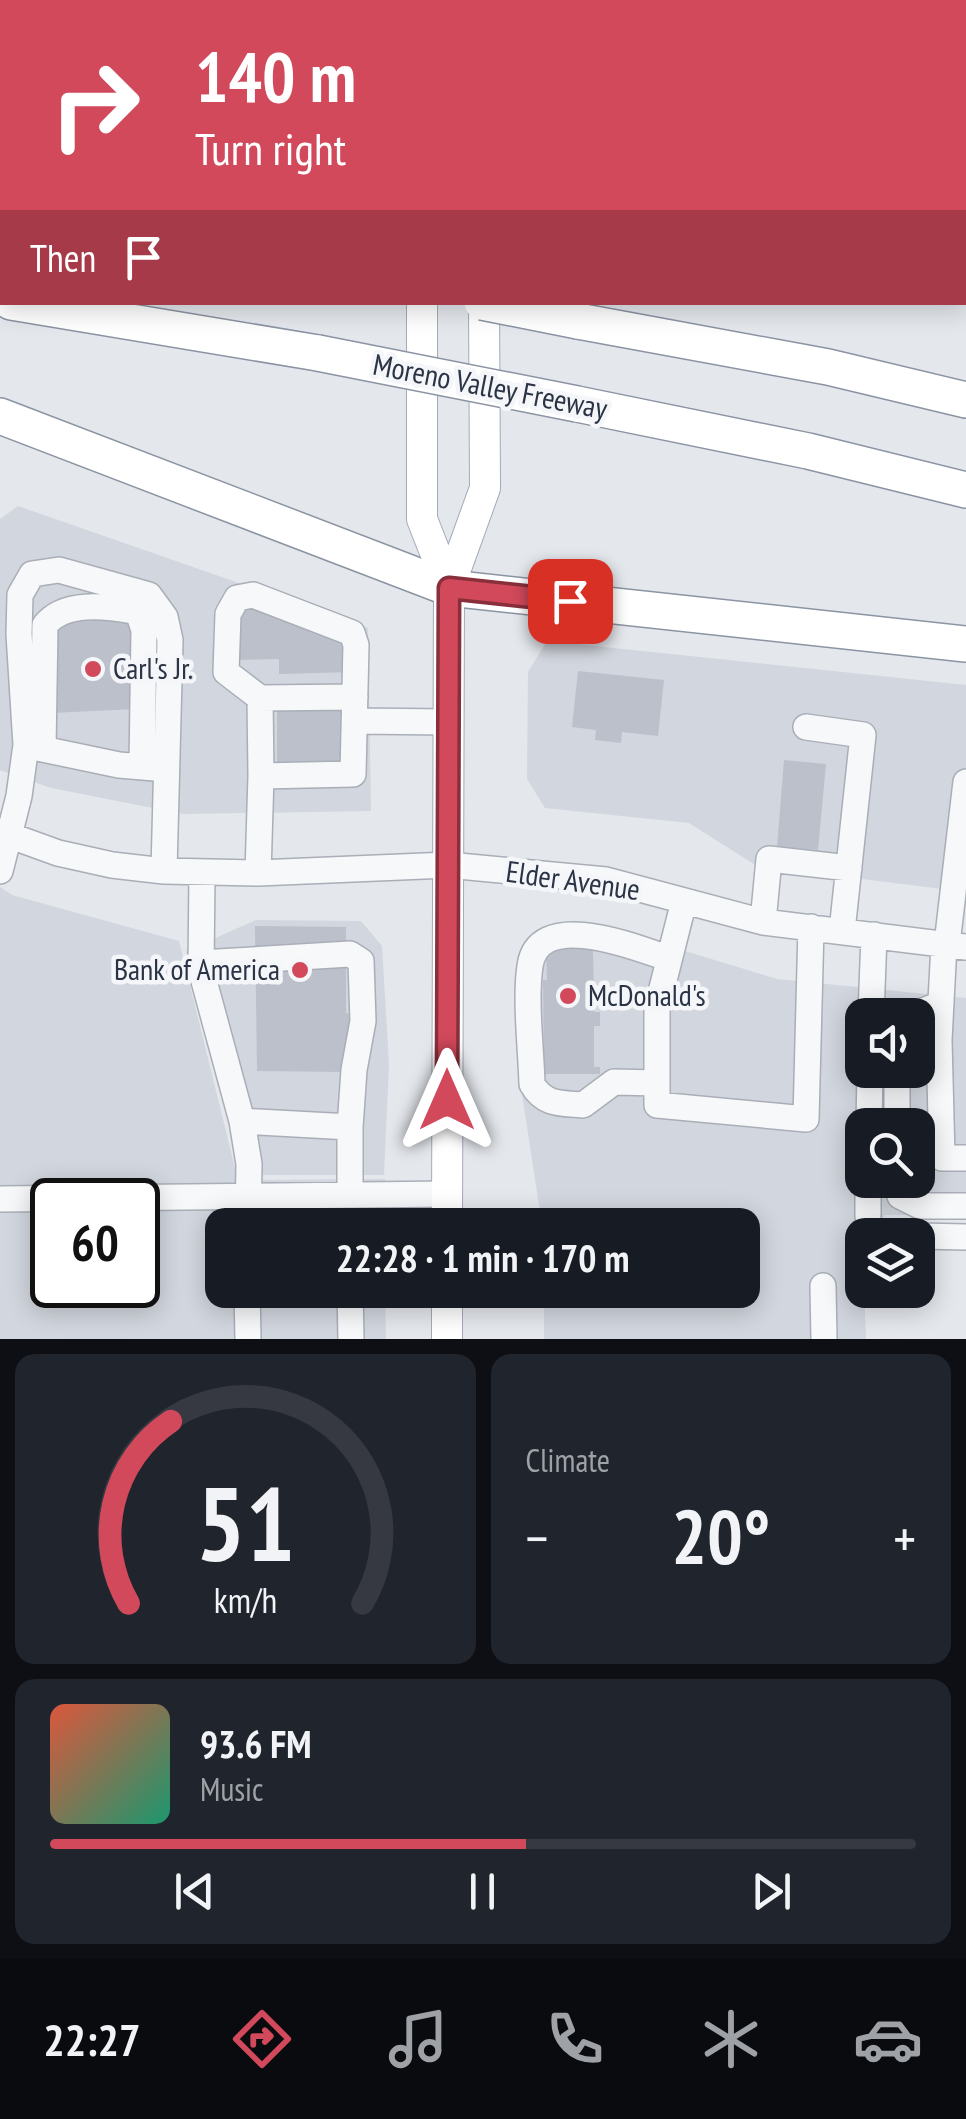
<!DOCTYPE html>
<meta charset="utf-8">
<style>
body{margin:0;font-family:"PT Sans Narrow",sans-serif;background:#20242c;color:#f1f3f6;height:100vh;display:flex;flex-direction:column;font-size:38px;white-space:nowrap}
*{box-sizing:border-box;margin:0}
p{font-size:32px;color:#9ea1a6}
.icon{flex:none;width:55px;height:55px;fill:none;stroke:currentColor;stroke-width:2;stroke-linecap:round;stroke-linejoin:round}
.map{position:relative;height:1339px;overflow:hidden}
.details{display:flex;flex-direction:column;gap:15px;padding:15px;background:#0d0f14;flex:1}
.details>*{flex:none}
.hud{position:absolute;left:0px;top:0px;width:968px;height:305px;box-shadow:0 5px 25px #0003;background:#d1495b;color:#fff;overflow:hidden}
.controls{position:absolute;left:845px;top:998px;display:grid;gap:20px}
.controls a{display:grid;place-items:center;width:90px;height:90px;border-radius:20px;background:#171b24;box-shadow:0 5px 25px #0003;font-size:50px}
.speed{position:absolute;left:30px;top:1178px;display:flex;gap:20px;font-size:50px;font-weight:700;text-align:center}
.speed>*{display:grid;place-content:center;width:130px;height:130px;border-radius:50%;background:#171b24;box-shadow:0 5px 25px #0003;line-height:1}
.speed .limit{border:5px solid #111;border-radius:15px;background:#fff;color:#111}
.pin{position:absolute;display:grid;place-items:center;width:85px;height:85px;color:#fff;margin:-42px;border-radius:20px;box-shadow:0 5px 15px #0006}
.me{position:absolute;width:110px;margin:-55px;rotate:0deg;stroke-linejoin:round;filter:drop-shadow(0 0 8px #0008)}
.turn{display:flex;align-items:center;gap:35px;height:210px;padding:0 30px;font-size:45px}
.turn .icon{width:130px;height:130px;stroke-width:2.5}
.turn b{display:block;font-size:70px;line-height:85px}
.then{display:flex;align-items:center;height:95px;padding:0 30px;background:#0003;gap:20px;font-size:38px}
.big{font-size:75px;font-weight:800;line-height:1.1}
.details .card{flex:1;display:flex;flex-direction:column;justify-content:center;gap:15px;min-width:0;padding:0 35px;border-radius:20px;background:#20242c}
.details .dial{align-items:center;gap:0}
.dial svg{height:260px;overflow:visible;fill:none;stroke:#363941;stroke-width:7;stroke-linecap:round;text-anchor:middle}
.dial text{fill:#f1f3f6;stroke:none}
.song{display:flex;align-items:center;gap:30px}
.cover{width:120px;height:120px;border-radius:15px;background:linear-gradient(135deg,hsl(10 70% 55%),hsl(160 70% 35%))}
.played{height:10px;border-radius:5px;background:linear-gradient(90deg,#d1495b 55%,#363941 55%)}
.keys{display:flex;justify-content:space-around;direction:ltr}
.heat{display:flex;justify-content:space-between;align-items:center;font-size:55px;direction:ltr}
.details .tiles{flex:1;display:grid;gap:15px;grid-template-columns:1fr 1fr}
.card:last-child{grid-column:span 2}
.trip{position:absolute;left:205px;top:1208px;width:555px;height:100px;border-radius:20px;background:#171b24;box-shadow:0 5px 25px #0003;font-weight:800;line-height:100px;text-align:center}
.tabs{display:flex;height:160px;justify-content:space-around;align-items:center;background:#090b0e;color:#9ea1a6}
.tabs .icon{width:70px;height:70px}
.tabs .on{color:#d1495b}
.tabs b{font-size:45px;color:#f1f3f6}
.map>svg:first-child{display:block}
</style>
<div class="map">
<svg width="966" height="1339" viewBox="0 0 966 1339">
<rect width="100%" height="100%" fill="#e4e7ec"/>
<path fill="#d2d6de" fill-rule="evenodd" d="M523,0h443v17l-1,-15z
M18,506l350,122 3,183 -187,3 -133,-26 -51,-18v-251z
M547,641l419,44v207l-209,-26 -68,-43 -144,-15 -18,-29 1,-107z
M0,887l12,8 167,46 59,239 147,-1v46h-163v65h163l1,49h-386zM52,1200h86v85h-86z
M256,920l105,1 21,25 7,118 -5,111h-142l-56,-224z
M551,925l55,2 171,52 189,19v217h-82l-6,20h-16l4,104h-322v-49h198v-65h-200l-20,-131 -4,-131 9,-24zM862,1015h56v55h-56zM862,1125h56v55h-56z"/>
<path fill="#bbc0ca" d="M257,598l94,36 1,38 -73,2v-15l-43,1v-45z
M60,615l75,1 2,93 -87,4v-85z
M578,671l86,9 -6,56 -36,-4 -1,11 -26,-3 1,-10 -24,-3z
M342,709l1,57 -66,-2v-54z
M784,760l42,4 -8,86 -41,-3z
M255,926l91,1v86l4,1v34h-5l-1,24 -87,-1z
M546,948h47l1,64h6v14h-6v41h6v7h-56l-1,-94h4z"/>
<g fill="none" stroke-linecap="round" stroke-linejoin="round">
<defs>
<path id="minor" d="M637,2v-2
M355,721l94,1
M806,727l57,8 -21,196
M28,746l91,19 36,3
M43,749l2,-124c19,-24 60,-19 88,-14l6,4 5,15 -2,137
M261,776l-1,-78 95,-1
M0,832l58,21 54,12 52,6 94,2 190,-8 158,15 157,42 203,25
M0,871l19,-75 7,-51 -7,-111 1,-39 12,-21 27,-4 90,25 16,22 5,23 -6,231
M202,873l-1,97 41,151 7,43 -1,61
M258,873l3,-97 92,-2 3,-129 -4,-12 -99,-38 -16,3 -9,16 -2,58 34,26
M684,901l-27,107v97l149,14 5,-192
M763,922l6,-63 80,9
M944,944l-5,96 3,118h24
M947,944l19,-162
M201,963l149,-9 11,7 2,60 -9,49 -4,57
M871,1015l3,-80
M913,1015l28,-11
M897,1070v55
M657,1083l-43,-1 -31,23c-23,-2 -39,0 -51,-21 -1,-35 -7,-84 -2,-118 8,-58 105,-19 137,-8
M242,1121l108,6v98
M869,1125l1,-55
M897,1180l3,16 20,10h46
M0,1199l447,-5
M868,1216v-36
M918,1236l48,1
M823,1286l1,53
M247,1290l1,49
M350,1290l1,49"/>
<path id="major" d="M122,0l5,2
M423,0v2
M481,0v2
M965,55h1
M965,94h1
M422,302v217l27,69
M447,1225l2,-637 36,-100 -1,-186
M447,1290v49"/>
<path id="highway" d="M0,212l2,1
M11,302l307,51
M578,321l250,46 138,33
M577,404l231,47 158,39
M0,416l449,172 517,56"/>
</defs>
<use href="#minor" stroke="#a9aeb7" stroke-width="28"/>
<use href="#major" stroke="#a3abb8" stroke-width="32"/>
<use href="#highway" stroke="#8b94a3" stroke-width="38"/>
<use href="#minor" stroke="#f7f8fa" stroke-width="25"/>
<use href="#major" stroke="#fff" stroke-width="30"/>
<use href="#highway" stroke="#fff" stroke-width="35"/>
<defs>
<path id="highway-bridge" d="M482,302l96,19
M318,353l259,51"/>
</defs>
<use href="#highway-bridge" stroke="#8b94a3" stroke-width="38" stroke-linecap="butt"/>
<use href="#highway-bridge" stroke="#fff" stroke-width="35"/>
</g>
<g fill="none" stroke-linecap="round" stroke-linejoin="round">
<defs>
<path id="route" d="M447,1100l2,-512 121,13"/>
</defs>
<use href="#route" stroke="#882f3b" stroke-width="25"/>
<use href="#route" stroke="#d1495b" stroke-width="18"/>
</g>
<g fill="#d1495b" stroke="#f4f6f9" stroke-width="4">
<circle cx="93" cy="669" r="10"/>
<circle cx="300" cy="970" r="10"/>
<circle cx="568" cy="996" r="10"/>
</g>
<g text-anchor="middle" stroke-width="9" stroke-linejoin="round" paint-order="stroke">
<g font-size="30" fill="#2b3445" stroke="#f4f6f9">
<text transform="translate(490 387) rotate(11)" y="10">Moreno Valley Freeway</text>
<text transform="translate(573 881) rotate(8)" y="10">Elder Avenue</text>
</g>
<g font-size="30" fill="#2b3445" stroke="#f4f6f9" text-anchor="start">
<text x="113" y="679">Carl's Jr.</text>
<text x="280" y="980" text-anchor="end">Bank of America</text>
<text x="588" y="1006">McDonald's</text>
</g>
</g>
</svg>
<div class="controls">
<a><svg class="icon" aria-label="sound" viewBox="0 0 24 24"><path d="M4 9h4l5-4v14l-5-4H4zM17 9q2 3 0 6"/></svg></a>
<a><svg class="icon" aria-label="search" viewBox="0 0 24 24"><circle cx="10" cy="10" r="6"/><path d="M15 15l6 6"/></svg></a>
<a><svg class="icon" aria-label="layers" viewBox="0 0 24 24"><path d="M12 4l9 5-9 5-9-5zM3 14l9 5 9-5"/></svg></a>
</div>
<div class="speed"><div class="limit">60</div></div>
<div class="pin" style="left:570px;top:601px;background:#d93025"><svg class="icon" aria-label="arrive" viewBox="0 0 24 24"><path d="M6 21V4h12l-3 4 3 4H6"/></svg></div>
<svg class="me" style="left:447px;top:1100px" viewBox="-20 -20 40 40"><path d="M0-17L14 15 0 8-14 15z" fill="#d1495b" stroke="#fff" stroke-width="4"/></svg>
<div class="trip">22:28 · 1 min · 170 m</div>
<div class="hud">
<div class="turn"><svg class="icon" aria-label="right" viewBox="0 0 24 24"><path d="M7 20v-9h11M14 6l5 5-5 5"/></svg><div><b>140 m</b>Turn right</div></div>
<div class="then">Then<svg class="icon" aria-label="arrive" viewBox="0 0 24 24"><path d="M6 21V4h12l-3 4 3 4H6"/></svg></div>
</div>
</div>
<section class="details">
<div class="tiles">
<div class="card dial"><svg viewBox="0 0 100 80">
<path d="M14 69A42 42 0 1 1 86 69"/>
<path d="M14 69A42 42 0 0 1 27 13" stroke="#d1495b"/>
<text x="50" y="56" font-size="32" font-weight="700">51</text>
<text x="50" y="72" font-size="11">km/h</text>
</svg></div>
<div class="card"><p>Climate</p>
<div class="heat"><a>−</a><b class="big">20°</b><a>+</a></div>
</div>
<div class="card">
<div class="song"><i class="cover"></i><div><b>93.6 FM</b><p>Music</p></div></div>
<div class="played"></div>
<div class="keys"><svg class="icon" aria-label="previous" viewBox="0 0 24 24"><path d="M18 5L8 12l10 7zM5 5v14"/></svg><svg class="icon" aria-label="pause" viewBox="0 0 24 24"><path d="M8 5v14M16 5v14"/></svg><svg class="icon" aria-label="next" viewBox="0 0 24 24"><path d="M6 5l10 7-10 7zM19 5v14"/></svg></div>
</div>
</div>
</section>
<nav class="tabs">
<b>22:27</b>
<svg class="icon on" aria-label="directions" viewBox="0 0 24 24"><path d="M12 3l9 9-9 9-9-9zM9 14v-3h6M13 9l2 2-2 2"/></svg>
<svg class="icon" aria-label="music" viewBox="0 0 24 24"><path d="M9 18V5l10-2v13"/><circle cx="6" cy="18" r="3"/><circle cx="16" cy="16" r="3"/></svg>
<svg class="icon" aria-label="phone" viewBox="0 0 24 24"><path d="M5 4h4l2 5-3 2q2 4 5 5l2-3 5 2v4C11 20 4 13 5 4z"/></svg>
<svg class="icon" aria-label="climate" viewBox="0 0 24 24"><path d="M12 3v18M4 7l16 10M4 17L20 7"/></svg>
<svg class="icon" aria-label="car" viewBox="0 0 24 24"><path d="M5 17H2v-5l4-1 3-4h7l3 4 3 1v5h-3M9 17h6M6 11h13"/><circle cx="7" cy="17" r="2"/><circle cx="17" cy="17" r="2"/></svg>
</nav>
